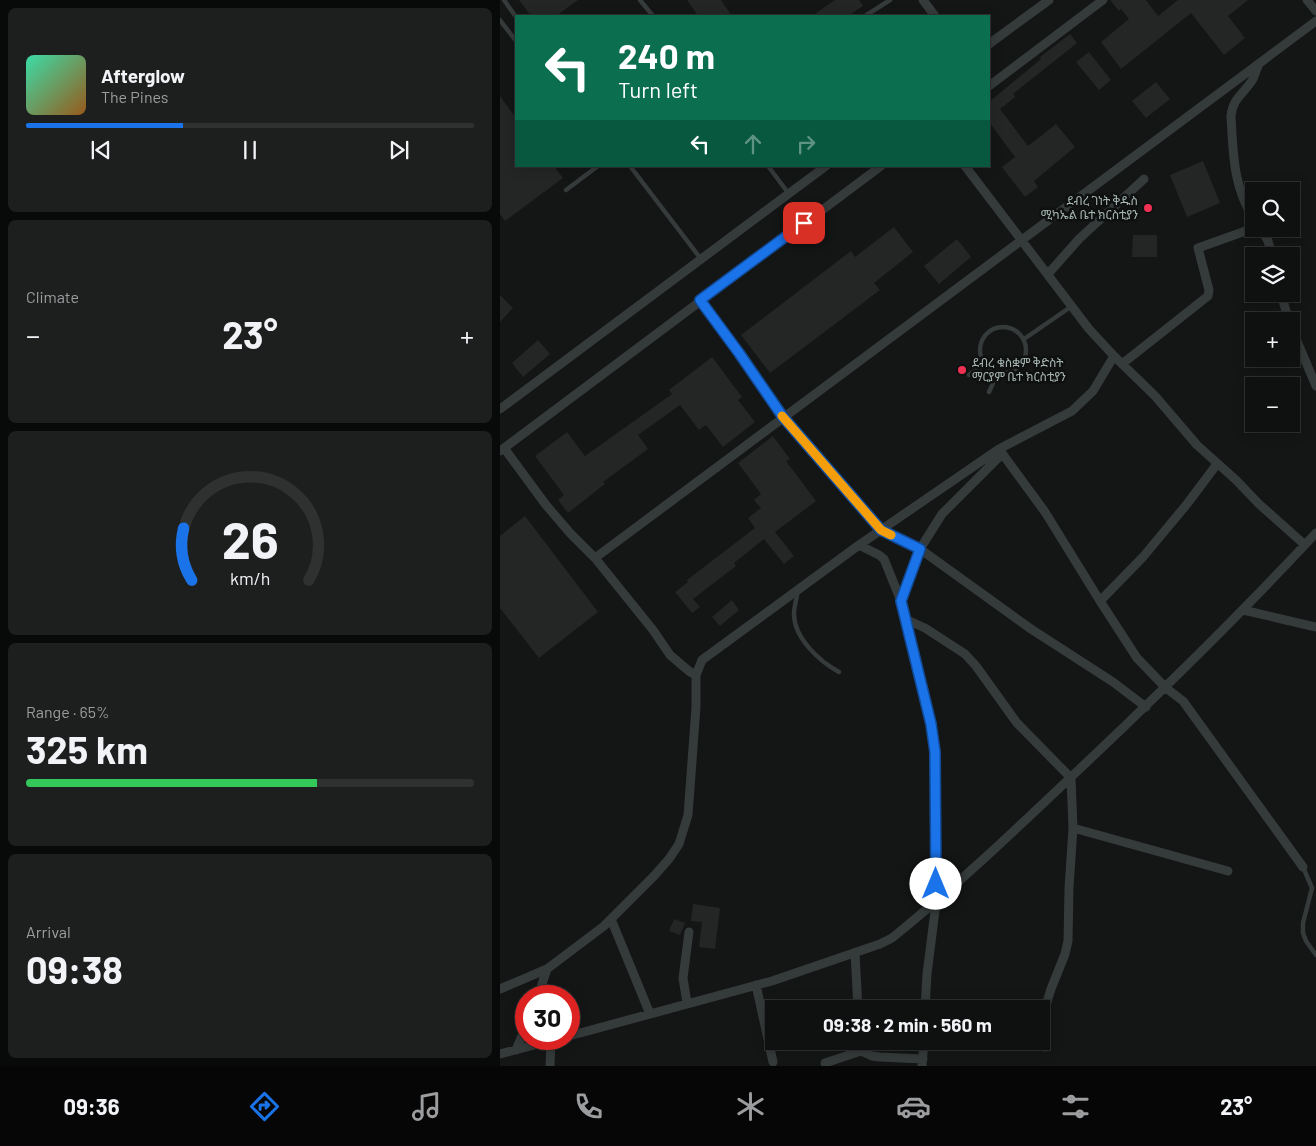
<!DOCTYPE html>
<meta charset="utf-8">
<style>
body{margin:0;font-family:Barlow,"Noto Sans Ethiopic",sans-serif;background:#1d1e1e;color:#f1f3f6;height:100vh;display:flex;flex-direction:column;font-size:19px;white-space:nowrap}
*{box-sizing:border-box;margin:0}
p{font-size:16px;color:#9b9d9f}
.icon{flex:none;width:28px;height:28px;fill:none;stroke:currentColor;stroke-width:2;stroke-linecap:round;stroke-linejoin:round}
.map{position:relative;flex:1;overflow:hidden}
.panel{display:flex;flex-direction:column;gap:8px;padding:8px;background:#080909;width:500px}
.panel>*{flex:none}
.guide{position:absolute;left:15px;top:15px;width:475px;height:152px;border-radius:0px;box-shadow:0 2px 12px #0003,0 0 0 1px #2f3030;background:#0b6e4f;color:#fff;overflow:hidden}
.fabs{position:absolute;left:745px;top:182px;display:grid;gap:10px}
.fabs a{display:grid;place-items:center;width:55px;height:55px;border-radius:0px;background:#0f1010;box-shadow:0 2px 12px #0003,0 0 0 1px #2f3030;font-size:25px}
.speed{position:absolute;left:15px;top:985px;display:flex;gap:10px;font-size:25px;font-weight:700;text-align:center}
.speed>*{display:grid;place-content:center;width:65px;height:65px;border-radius:50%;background:#0f1010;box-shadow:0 2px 12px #0003,0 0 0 1px #2f3030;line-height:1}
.speed .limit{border:8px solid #d22;background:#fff;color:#111}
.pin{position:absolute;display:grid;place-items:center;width:42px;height:42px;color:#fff;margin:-21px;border-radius:10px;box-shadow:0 2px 8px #0006}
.me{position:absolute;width:55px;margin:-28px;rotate:0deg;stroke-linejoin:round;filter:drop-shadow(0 0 4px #0008)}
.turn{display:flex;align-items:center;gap:18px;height:105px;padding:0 20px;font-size:22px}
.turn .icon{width:65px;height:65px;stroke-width:2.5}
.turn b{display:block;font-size:35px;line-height:42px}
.lanes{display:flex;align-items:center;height:48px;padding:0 20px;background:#0003;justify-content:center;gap:25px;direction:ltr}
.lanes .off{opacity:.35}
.big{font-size:38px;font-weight:700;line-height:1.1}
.panel .card{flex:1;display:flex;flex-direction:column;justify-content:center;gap:8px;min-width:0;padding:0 18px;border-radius:8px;background:#1d1e1e}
.panel .dial{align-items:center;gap:0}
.dial svg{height:130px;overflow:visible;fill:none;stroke:#2f3030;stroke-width:7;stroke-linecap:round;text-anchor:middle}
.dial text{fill:#f1f3f6;stroke:none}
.song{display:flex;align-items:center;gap:15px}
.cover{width:60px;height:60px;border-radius:8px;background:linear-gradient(135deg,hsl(160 70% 55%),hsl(30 70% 35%))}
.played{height:5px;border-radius:2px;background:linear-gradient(90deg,#1a73e8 35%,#2f3030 35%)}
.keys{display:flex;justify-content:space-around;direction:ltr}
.heat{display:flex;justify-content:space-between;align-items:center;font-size:28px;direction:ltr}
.charge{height:8px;border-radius:4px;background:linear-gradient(90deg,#34c759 65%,#2f3030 0)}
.trip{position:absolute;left:265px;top:1000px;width:285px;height:50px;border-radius:0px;background:#0f1010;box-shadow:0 2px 12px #0003,0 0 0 1px #2f3030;font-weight:700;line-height:50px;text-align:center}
.dock{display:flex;height:80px;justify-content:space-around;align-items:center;background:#060606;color:#9b9d9f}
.dock .icon{width:35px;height:35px}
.dock .active{color:#1a73e8}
.dock b{font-size:22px;color:#f1f3f6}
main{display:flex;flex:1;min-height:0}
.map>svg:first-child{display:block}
</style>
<main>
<section class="panel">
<div class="card">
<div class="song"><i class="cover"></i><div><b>Afterglow</b><p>The Pines</p></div></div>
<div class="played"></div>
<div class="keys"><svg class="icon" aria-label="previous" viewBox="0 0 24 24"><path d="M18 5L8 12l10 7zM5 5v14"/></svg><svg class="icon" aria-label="pause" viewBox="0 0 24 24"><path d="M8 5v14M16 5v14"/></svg><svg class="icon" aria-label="next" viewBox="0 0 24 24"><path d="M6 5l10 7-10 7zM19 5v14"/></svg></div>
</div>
<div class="card"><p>Climate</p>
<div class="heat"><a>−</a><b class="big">23°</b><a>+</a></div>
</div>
<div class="card dial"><svg viewBox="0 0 100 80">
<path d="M14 69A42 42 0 1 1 86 69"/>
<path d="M14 69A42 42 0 0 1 9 37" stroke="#1a73e8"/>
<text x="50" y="56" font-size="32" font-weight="700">26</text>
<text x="50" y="72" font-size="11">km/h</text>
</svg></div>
<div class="card"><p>Range · 65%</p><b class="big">325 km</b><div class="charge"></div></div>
<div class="card"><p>Arrival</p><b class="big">09:38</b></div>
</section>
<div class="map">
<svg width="816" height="1066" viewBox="0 0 816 1066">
<rect width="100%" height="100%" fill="#141515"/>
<path fill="#242626" d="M19,0h59l-22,16h-25z
M187,0h34l11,16h-34z
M335,0h24l4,6 -15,10h-36z
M610,0h36l12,16 20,-16h70l-20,16 17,22 -21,17 -33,-42 -70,56 -20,-27 28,-23 -8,-10 -2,2z
M570,34l7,9 -64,51 2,3 -15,12 28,37 28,-22 19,23 -41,34 4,6 -13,10 -23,-30 13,-10 -26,-35v-20l52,-43 -1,-2z
M589,52l22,28 -12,10 -23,-28z
M656,82l14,17 -24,19 -14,-17z
M0,96l16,22v48h38l9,12 -58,43 -5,-7z
M703,161l17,42 -33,14 -17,-42z
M394,227l19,25 -39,31 6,7 -110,83 -29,-38 110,-84 4,6z
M633,235h24v22h-25z
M457,239l14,18 -32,27 -15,-18z
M0,295l13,13 -13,14z
M38,340l12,14 -27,23 -11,-14z
M212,357l30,40 -4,3 17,22 -32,25 -17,-22 -7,5 -19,-25 -42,30 10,14 -45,33 2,2 -37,29 -10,-13 6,-5 -29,-39 32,-24 18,24 87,-62 -3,-4z
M273,436l17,23 -4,2 30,40 -41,31 19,24 -10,8 -20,-25 -30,24 2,3 -43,33 7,8 -8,6 -17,-21 13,-10 -1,-2 68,-52 -7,-10 13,-10 -7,-8 7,-6 -23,-31z
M25,516l73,96 -59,46 -39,-50v-72z
M232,600l7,10 -19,16 -8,-9z
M193,904l27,4 -5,41 -16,-2 3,-25 -11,-1z
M174,919l11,4 -5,12 -11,-4z"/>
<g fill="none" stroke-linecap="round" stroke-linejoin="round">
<path stroke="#353a3a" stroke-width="4.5" d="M4,0l12,17
M140,0l13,16
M365,16l25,-16
M0,20l16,21
M130,166l71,93
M268,166l21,28
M66,190l32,-24
M480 350a23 23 0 1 1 46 0a23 23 0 1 1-46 0Z
M524,339l48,-33
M469,375l17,-11
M489,392l9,-20
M298,590c-1,8 -4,16 -4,24 0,24 25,47 45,58
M803,867l9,21 -9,35v10l3,8 10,14"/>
<path stroke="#353a3a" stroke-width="9" d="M423,0l12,16
M807,0l9,11
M489,44l60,-44
M489,86l114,-86
M754,219c-21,-31 -21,-68 -23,-103 2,-19 13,-22 22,-37 2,-5 4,-11 6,-15
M761,229l7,12 4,15
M548,274l31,-35 65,-60
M781,294l8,27
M200,300l39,53 44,64 98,113 39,19 -19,52
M791,327l25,59
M614,356l41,40 42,49 39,35 23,24 46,41
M622,364l86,-68 1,-6 -11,-42 56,-20
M0,409l326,-243
M4,448l42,57 24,28 25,25 58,72 17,25 20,17 6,3
M499,449l46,63 55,89 37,57 29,30 17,13 120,166
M0,451l381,-285
M501,455l-59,59 -22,35 111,80 82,53 33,25
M359,545l20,10 5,4 17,42 30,123 4,27 1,152 -9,71 -2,35
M95,558l721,-537
M600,601l43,-44 44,-53 30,-40
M743,610l73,17
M405,619l20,9 40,26 11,12 41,57 54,55 2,50 -4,60 -1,53 -3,13 -14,35 -5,16 -1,42
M573,828l155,43
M111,919l39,95
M355,953l3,56
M256,985l17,77
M0,989l47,-20
M38,996l9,-27 57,-43 50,-50 15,-17 10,-15 9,-29 8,-108v-32l6,-15 157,-115 140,-96 73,-38 21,-20 21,-35 -25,-27 -124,-163
M187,1003l-4,-25 6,-46
M69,1036l203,-55 108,-37 12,-6c62,-50 119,-104 177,-159 85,-80 168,-161 247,-246
M50,1039l1,1 -1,26
M359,1041l2,10 11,5 8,1 43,2
M16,1050l10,-24
M0,1054l57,-15
M325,1063l36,-12
M422,1066l2,-25"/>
</g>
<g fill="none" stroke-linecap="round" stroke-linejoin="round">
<defs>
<path id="route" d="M304,223l-104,77 39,53 44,64 98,113 39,19 -19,52 30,123 4,28 1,132"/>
</defs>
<use href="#route" stroke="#114b97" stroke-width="12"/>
<use href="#route" stroke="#1a73e8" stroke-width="9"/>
<path stroke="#f59e0b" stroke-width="9" d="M282,416l99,114 10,5"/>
</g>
<g fill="#f03154" stroke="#0f1010" stroke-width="2">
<circle cx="648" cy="208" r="5"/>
<circle cx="462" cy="370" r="5"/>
</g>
<g text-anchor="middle" stroke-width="5" stroke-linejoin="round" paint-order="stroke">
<g font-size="12" fill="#a6b6b3" stroke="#0f1010" text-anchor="end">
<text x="638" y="205">ደብረ ገነት ቅዱስ<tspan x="638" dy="14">ሚካኤል ቤተ ክርስቲያን</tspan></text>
<text x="472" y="367" text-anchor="start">ደብረ ቁስቋም ቅድስት<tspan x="472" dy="14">ማርያም ቤተ ክርስቲያን</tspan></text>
</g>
</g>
</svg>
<div class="fabs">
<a><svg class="icon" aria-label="search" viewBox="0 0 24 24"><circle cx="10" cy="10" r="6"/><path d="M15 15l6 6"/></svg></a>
<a><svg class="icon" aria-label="layers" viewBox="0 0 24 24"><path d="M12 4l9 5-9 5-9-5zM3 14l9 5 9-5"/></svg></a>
<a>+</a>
<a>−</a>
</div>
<div class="speed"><div class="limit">30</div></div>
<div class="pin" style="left:304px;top:223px;background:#d93025"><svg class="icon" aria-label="arrive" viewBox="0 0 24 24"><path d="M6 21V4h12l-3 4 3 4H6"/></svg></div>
<svg class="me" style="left:436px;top:884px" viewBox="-20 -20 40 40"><circle r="19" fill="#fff"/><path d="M0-13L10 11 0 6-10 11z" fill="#1a73e8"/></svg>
<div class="trip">09:38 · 2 min · 560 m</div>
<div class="guide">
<div class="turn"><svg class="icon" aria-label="left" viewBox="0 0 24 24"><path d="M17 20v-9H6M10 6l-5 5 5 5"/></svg><div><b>240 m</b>Turn left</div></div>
<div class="lanes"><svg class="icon" aria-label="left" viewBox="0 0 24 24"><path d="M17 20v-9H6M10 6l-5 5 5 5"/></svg><svg class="icon off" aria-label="ahead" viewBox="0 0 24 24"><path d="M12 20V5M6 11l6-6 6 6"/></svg><svg class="icon off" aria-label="right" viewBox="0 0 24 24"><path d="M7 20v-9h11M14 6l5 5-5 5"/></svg></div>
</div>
</div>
</main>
<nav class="dock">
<b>09:36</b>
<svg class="icon active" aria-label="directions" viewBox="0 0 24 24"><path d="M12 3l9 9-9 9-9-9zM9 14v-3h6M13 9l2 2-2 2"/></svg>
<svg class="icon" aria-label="music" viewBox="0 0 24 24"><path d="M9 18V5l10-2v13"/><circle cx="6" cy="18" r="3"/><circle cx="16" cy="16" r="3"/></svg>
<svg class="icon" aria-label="phone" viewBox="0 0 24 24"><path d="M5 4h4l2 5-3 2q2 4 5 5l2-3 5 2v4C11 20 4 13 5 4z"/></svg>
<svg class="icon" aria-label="climate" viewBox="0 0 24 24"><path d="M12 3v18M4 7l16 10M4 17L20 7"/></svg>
<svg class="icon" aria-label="car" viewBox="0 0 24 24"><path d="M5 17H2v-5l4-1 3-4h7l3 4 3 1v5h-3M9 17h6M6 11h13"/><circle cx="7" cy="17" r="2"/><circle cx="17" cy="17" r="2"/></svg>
<svg class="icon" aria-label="filters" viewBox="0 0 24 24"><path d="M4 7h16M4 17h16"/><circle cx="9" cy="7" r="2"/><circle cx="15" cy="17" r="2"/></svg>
<b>23°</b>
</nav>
